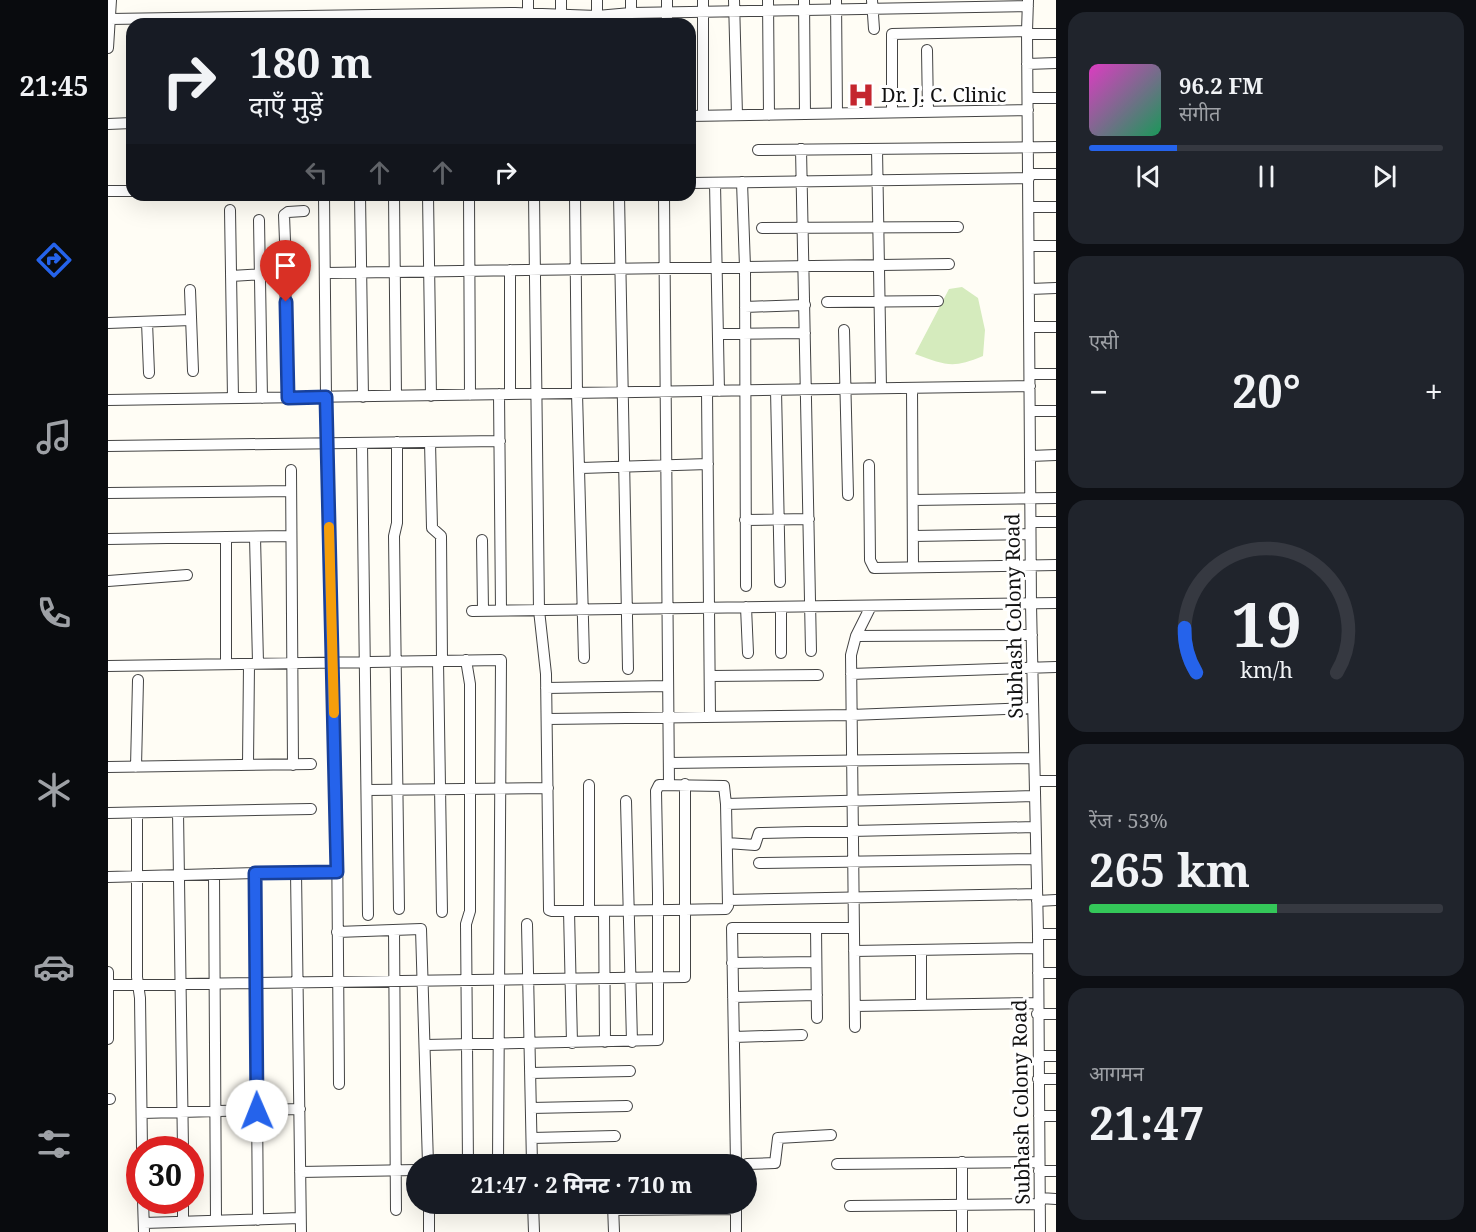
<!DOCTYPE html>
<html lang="hi">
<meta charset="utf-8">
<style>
body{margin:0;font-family:"Noto Serif","Noto Sans Devanagari",serif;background:#20242c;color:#f1f3f6;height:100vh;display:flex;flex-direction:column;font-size:22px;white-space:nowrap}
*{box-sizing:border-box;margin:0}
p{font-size:20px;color:#9ea1a6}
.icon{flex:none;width:33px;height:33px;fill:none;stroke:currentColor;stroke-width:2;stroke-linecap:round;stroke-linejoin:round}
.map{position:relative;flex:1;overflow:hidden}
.sheet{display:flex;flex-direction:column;gap:12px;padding:12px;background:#0d0f14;width:420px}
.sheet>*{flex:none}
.hud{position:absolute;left:18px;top:18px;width:570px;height:183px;border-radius:18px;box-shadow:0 6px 24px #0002;background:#171b24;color:#f1f3f6;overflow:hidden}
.speed{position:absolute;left:18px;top:1136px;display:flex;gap:12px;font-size:30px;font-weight:700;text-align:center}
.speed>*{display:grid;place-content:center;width:78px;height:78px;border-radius:50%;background:#171b24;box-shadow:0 6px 24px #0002;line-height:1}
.speed .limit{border:9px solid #d22;background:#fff;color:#111}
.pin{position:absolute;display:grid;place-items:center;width:51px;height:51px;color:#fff;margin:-62px -26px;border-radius:50% 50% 50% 0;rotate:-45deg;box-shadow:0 0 6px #0007}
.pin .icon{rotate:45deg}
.me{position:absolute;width:66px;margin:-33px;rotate:359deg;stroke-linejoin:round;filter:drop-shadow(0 0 4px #0008)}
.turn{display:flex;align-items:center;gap:21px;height:126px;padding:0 24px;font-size:27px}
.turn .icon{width:78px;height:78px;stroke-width:2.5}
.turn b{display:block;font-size:42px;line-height:51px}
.lanes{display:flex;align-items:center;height:57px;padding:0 24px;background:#0003;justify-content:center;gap:30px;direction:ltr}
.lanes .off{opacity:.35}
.big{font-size:45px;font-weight:700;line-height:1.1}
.sheet .card{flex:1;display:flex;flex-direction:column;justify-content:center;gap:9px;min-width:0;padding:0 21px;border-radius:18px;background:#20242c}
.sheet .dial{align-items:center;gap:0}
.dial svg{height:156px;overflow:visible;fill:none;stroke:#363941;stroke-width:7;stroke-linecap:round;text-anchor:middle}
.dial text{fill:#f1f3f6;stroke:none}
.song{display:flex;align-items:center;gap:18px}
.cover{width:72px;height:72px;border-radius:9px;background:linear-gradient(135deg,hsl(310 70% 55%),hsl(150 70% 35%))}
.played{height:6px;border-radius:3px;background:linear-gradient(90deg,#2563eb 25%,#363941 25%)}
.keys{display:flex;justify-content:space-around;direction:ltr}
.heat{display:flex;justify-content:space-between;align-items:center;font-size:33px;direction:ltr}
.charge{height:9px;border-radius:4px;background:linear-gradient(90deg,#34c759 53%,#363941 0)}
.trip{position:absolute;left:298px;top:1154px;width:351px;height:60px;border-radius:30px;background:#171b24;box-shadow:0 6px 24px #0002;font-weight:700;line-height:60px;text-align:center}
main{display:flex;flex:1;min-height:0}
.dock{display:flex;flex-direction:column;width:108px;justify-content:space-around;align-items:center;background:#090b0e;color:#9ea1a6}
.dock .icon{width:42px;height:42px}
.dock .active{color:#2563eb}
.dock b{font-size:27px;color:#f1f3f6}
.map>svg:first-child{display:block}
</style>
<main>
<nav class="dock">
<b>21:45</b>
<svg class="icon active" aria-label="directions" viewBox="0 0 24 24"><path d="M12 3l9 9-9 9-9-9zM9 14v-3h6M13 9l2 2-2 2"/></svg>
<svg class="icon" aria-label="music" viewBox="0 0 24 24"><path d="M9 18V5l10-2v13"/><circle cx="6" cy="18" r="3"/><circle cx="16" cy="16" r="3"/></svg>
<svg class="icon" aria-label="phone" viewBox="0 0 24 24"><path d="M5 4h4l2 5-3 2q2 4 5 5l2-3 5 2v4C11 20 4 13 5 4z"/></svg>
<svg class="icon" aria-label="climate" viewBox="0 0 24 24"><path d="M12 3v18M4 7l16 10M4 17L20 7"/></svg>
<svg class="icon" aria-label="car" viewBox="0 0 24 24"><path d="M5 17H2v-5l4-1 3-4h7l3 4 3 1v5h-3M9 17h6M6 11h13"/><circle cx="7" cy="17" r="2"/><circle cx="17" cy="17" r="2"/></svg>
<svg class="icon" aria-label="filters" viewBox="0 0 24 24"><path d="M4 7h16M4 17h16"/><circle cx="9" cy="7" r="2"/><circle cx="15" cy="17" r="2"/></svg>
</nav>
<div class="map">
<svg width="948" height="1232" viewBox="0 0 948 1232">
<rect width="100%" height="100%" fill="#fffdf5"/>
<path fill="#d5ebbd" d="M854,287l16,11 7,32 -2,26c-31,13 -37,9 -68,-2l34,-65z"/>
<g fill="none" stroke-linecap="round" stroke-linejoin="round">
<defs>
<path id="minor" d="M420,0v13
M489,0v24
M523,0v24
M559,0v24
M595,0v116
M626,0l3,115
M660,0l1,115
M696,0l1,114
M728,0l1,113
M764,0l2,29
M920,0l-1,31 4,573 7,330 2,298
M453,15v-15
M2,19l405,-6 82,3 34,-3 397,-7
M919,34h29
M0,48l3,-48
M819,50l1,62
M919,64l29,-1
M920,98h28
M784,112v-78l135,-3
M582,116l338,-6
M0,124l24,-1
M693,149l10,502
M769,149l4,239
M650,150l298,-3
M920,174h28
M634,182l3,85 1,319
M582,183l339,-5
M607,183l4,208
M0,191h24
M216,195l2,202 11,431 2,256
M252,195l3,202
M286,195l2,201
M320,195l3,201
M361,195l1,200
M467,195l2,198 7,265
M511,195l9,474
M556,195l5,590
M921,207h27
M122,210l3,188
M151,220l3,178
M654,228l196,-1
M922,246h26
M218,273l623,-9
M176,274l2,-7 -2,-52 4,-3 16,-1
M123,276l49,-3 5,3 3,121
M922,289l26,-1
M82,290l3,81
M719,302l111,-1
M637,307l60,-2
M39,322l2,51
M0,323l83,-3
M922,327h26
M736,330l4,165
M610,334l87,-1
M922,374h26
M804,388l1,179
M668,390l4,192
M599,391l3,326
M391,394l2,216
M402,394v-124
M0,400l922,-14
M922,411h26
M289,442v81l-3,13 5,373
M322,442l2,86 9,8 1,125
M254,443l6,472
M0,446l392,-5
M922,456l26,-1
M761,465l1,95 4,8 182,-3
M473,468l127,-4
M183,470l2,295
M0,493l183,-2
M805,500l143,-2
M637,520l64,-1
M923,522h25
M805,536l117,-2
M118,537v127
M147,537l3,126
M0,539l183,-3
M374,540l1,70
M0,581l79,-6
M638,607l2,46
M673,607v46
M364,611l584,-8
M748,636l176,-1
M358,660l4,24v227l-4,13 2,240
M330,661l4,251
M0,666l393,-6 -3,504
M743,674l205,-7
M602,676l108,-1
M438,688l122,-2
M439,719l304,-4 182,-7
M561,763l365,-5
M140,765l1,-101
M0,767l203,-3
M28,767l2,-87
M927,781h21
M481,785v126
M259,790l181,-2
M518,801l6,241
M618,804l309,-8
M70,812l5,337
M0,813l203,-4
M29,813v164l3,21 2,151
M619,843l28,2 4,-12 276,-6
M651,863l277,-4
M188,872l5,360
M147,873l3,347
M106,874l2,346
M0,877l229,-6
M620,900l309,-6
M929,901l19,-1
M461,911l3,132
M496,911l1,131
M419,924l5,240
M708,928l1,90
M286,930l2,280
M229,932l84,-3 7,235
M930,934h18
M813,950v54
M746,951l184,-3
M624,963l84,-1
M0,972v67
M930,973h18
M0,985l577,-8v-193
M625,997l84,-2
M747,1006l182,-3
M929,1014h19
M747,1027l-4,-372 5,-19 15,-30
M626,1037l68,-2
M317,1045l233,-5v-146l-2,-103 3,-6 65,1 2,18 2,102 -2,3c-58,1 -116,2 -174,2l-3,-1 -3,-236 -7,-64 -5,-415
M931,1056h17
M422,1073l100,-2
M930,1079h18
M0,1099h2
M423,1108l96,-2
M34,1113l158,-4
M931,1116h17
M424,1138l83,-2
M628,1164l-4,-236h122
M639,1164l28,-1 3,-25 53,-3
M729,1164l201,-2
M931,1171h17
M192,1172l117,-2
M932,1198l16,1
M35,1200l1,32
M321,1203v29
M425,1203l1,29
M505,1205l1,27
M742,1206l190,-2
M505,1210l123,-1
M75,1221v-21
M36,1223l156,-5
M628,1232v-29
M854,1232v-70"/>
</defs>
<use href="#minor" stroke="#444" stroke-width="12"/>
<use href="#minor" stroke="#fff" stroke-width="10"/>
</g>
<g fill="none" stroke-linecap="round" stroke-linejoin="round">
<defs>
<path id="route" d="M149,1111l-2,-238 82,-1 -11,-475 -38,1 -2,-96"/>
</defs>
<use href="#route" stroke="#184099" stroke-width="15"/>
<use href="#route" stroke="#2563eb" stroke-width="10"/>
<path stroke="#f59e0b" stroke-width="10" d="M221,527l5,186"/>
</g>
<defs>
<symbol id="hospital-bare" viewBox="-9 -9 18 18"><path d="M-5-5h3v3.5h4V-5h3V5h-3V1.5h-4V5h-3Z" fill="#c4262e" stroke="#fff" stroke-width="2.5" paint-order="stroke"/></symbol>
</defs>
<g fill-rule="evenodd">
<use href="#hospital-bare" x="734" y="76" width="38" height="38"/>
</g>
<g text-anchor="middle" stroke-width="6" stroke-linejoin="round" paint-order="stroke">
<g font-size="20" fill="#111" stroke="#fff" text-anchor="start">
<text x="773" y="102">Dr. J. C. Clinic</text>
</g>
<g font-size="20" fill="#111" stroke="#fff">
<text transform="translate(906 616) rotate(-91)" y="7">Subhash Colony Road</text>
<text transform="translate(913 1102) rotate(-91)" y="7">Subhash Colony Road</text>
</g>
</g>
</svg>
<div class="speed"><div class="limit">30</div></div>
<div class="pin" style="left:178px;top:302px;background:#d93025"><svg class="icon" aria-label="arrive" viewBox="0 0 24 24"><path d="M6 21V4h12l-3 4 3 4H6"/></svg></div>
<svg class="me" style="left:149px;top:1111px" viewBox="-20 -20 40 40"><circle r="19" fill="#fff"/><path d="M0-13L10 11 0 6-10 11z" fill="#2563eb"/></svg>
<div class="trip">21:47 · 2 मिनट · 710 m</div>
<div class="hud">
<div class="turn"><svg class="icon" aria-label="right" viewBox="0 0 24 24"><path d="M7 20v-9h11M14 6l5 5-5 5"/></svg><div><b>180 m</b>दाएँ मुड़ें</div></div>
<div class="lanes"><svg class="icon off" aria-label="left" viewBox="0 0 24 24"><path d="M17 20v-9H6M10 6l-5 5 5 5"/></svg><svg class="icon off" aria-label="ahead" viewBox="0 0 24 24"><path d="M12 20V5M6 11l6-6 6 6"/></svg><svg class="icon off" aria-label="ahead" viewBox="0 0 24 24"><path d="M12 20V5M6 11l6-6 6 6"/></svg><svg class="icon" aria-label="right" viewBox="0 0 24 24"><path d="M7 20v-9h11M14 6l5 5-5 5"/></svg></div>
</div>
</div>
<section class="sheet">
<div class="card">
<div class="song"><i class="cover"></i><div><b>96.2 FM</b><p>संगीत</p></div></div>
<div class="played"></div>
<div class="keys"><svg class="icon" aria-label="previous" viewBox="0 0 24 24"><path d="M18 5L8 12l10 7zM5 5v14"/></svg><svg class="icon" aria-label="pause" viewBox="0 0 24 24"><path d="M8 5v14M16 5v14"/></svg><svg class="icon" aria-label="next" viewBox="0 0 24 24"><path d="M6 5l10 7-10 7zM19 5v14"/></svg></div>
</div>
<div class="card"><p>एसी</p>
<div class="heat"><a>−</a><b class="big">20°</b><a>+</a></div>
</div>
<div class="card dial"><svg viewBox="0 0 100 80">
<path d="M14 69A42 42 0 1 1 86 69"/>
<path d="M14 69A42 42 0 0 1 8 46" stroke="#2563eb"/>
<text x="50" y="56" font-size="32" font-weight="700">19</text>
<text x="50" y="72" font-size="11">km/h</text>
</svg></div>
<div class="card"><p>रेंज · 53%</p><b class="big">265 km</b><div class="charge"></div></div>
<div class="card"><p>आगमन</p><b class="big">21:47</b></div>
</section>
</main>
